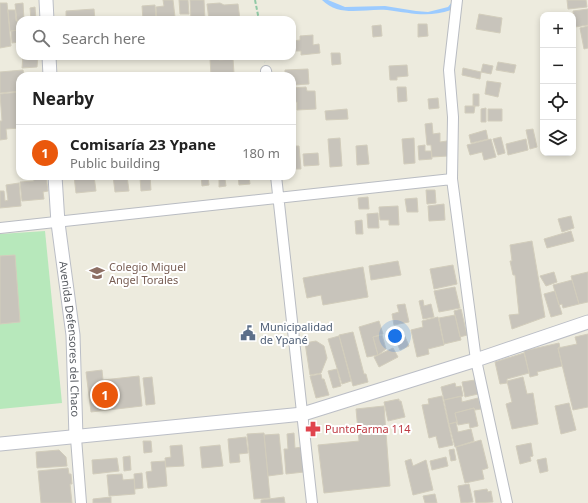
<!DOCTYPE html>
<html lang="en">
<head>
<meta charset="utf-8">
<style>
  body { margin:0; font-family:"Noto Sans",sans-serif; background:#f6f6f6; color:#222 }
  .controls { position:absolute; right:12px; top:12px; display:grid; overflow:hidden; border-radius:8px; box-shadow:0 2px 6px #0003 }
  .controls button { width:36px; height:36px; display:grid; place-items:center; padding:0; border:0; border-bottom:1px solid #e0e0e0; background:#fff; color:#222; font:20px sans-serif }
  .you { position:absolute; left:395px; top:336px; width:14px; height:14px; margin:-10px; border:3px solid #fff; border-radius:50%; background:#1a73e8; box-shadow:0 0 0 6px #1a73e833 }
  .badge { display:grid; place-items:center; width:26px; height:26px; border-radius:50%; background:#ea580c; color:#fff; font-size:13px; font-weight:700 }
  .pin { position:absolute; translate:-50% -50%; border:2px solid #fff; box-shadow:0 1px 4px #0006 }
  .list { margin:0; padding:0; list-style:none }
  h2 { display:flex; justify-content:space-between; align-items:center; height:52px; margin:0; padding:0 16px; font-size:17px }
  h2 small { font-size:13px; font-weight:400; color:#767676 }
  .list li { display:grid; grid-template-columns:26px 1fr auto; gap:12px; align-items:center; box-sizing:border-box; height:56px; padding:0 16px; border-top:1px solid #e0e0e0 }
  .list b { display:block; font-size:15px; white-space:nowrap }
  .list p { margin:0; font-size:13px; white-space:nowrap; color:#767676 }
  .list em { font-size:13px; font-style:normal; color:#767676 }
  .icon { flex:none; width:22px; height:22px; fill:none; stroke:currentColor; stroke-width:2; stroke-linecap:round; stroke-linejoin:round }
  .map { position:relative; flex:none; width:588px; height:503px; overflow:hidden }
  .search { position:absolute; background:#fff; box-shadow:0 2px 6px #0003; left:16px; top:16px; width:280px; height:44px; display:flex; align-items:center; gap:10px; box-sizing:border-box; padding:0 14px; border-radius:12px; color:#767676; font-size:15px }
  .panel { position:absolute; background:#fff; box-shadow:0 2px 6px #0003; left:16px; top:72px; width:280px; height:108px; border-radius:12px }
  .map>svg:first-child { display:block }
  .green { fill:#b7e8bb }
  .water { fill:#9ccbff }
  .building { fill:#c8c4bb; stroke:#d2cdbc }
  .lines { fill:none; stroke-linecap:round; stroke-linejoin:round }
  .street-casing { stroke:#b9bcc2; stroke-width:12 }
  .secondary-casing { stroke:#bbbec6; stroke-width:15 }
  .path { stroke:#90c9a5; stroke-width:2; stroke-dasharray:4 2; stroke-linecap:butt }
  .street { stroke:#fff; stroke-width:10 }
  .secondary { stroke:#fff; stroke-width:13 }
  .labels { text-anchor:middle; stroke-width:4; stroke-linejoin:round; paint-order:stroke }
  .education-label { font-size:11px; fill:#785e54; stroke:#fff; text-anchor:start }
  .service-label { font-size:11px; fill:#4e5e75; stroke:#fff; text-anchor:start }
  .street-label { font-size:11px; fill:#575b61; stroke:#fff }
  .health-label { font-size:11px; fill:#be3a42; stroke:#fff; text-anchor:start }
</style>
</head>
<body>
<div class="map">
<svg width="588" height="503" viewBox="0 0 588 503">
  <rect width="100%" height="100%" fill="#edebde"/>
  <path class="green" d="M45,231L62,403L0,409V234Z"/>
  <path class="water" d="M322,0H328L345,7L385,6L416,11L428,12L448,7L452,2L451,10C428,18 411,13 387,10C365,8 340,18 322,0Z"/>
  <path class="building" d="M163,0H173L175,17L169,18V20H157L156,7L164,6Z
    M179,0H188L189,14H180Z
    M190,0H204L205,20H191Z
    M567,0H586L587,7L568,9Z
    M0,3H7L11,46L0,48Z
    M23,3L24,20L17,21L15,4Z
    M220,3L224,5L238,4L240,20H209L207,4Z
    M155,5L156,20H143L142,6Z
    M35,7L36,20H31L30,8Z
    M94,9L95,20H66V11Z
    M588,9V25L575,27L573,11Z
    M8,10H15L16,21H20V30L10,31Z
    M479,14L502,18L500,33L476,29Z
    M418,24H427L428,36L418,37Z
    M381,25L382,36L373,37L372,26Z
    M588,26V48L584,49L580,28Z
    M20,30L19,42L12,43L11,31Z
    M313,35V45L319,44L320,53L301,55V51H292V41L300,40V36Z
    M331,53H340L341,64L332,65Z
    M23,56H38L37,67L22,68Z
    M219,58V60L233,59L234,73L211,75L210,59Z
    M498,62L516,65L514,73L496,70Z
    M483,64L493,66L491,74L481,72Z
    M407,65L408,76L397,77V80H390L389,66Z
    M463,68L481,72L480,79L462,75Z
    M308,69L309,84L292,85V76H285V70Z
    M23,70L24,76H20V91L0,93V72Z
    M487,81L501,83L498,97L485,94Z
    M306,87L307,91H315L316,109L297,110V102H292V88Z
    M397,87H406L407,101L398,102Z
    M20,92V128L6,129L7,139L0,140V121H2L0,94Z
    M473,94H479V106H473Z
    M438,98L439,108L429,109L428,99Z
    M465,106H475L474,113H465Z
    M486,108V122H481V109Z
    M347,109L348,119L326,120L325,111Z
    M488,109H502V121H488Z
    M432,123L433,134L440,133V142L447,141L448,156L432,157L431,145H427L425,124Z
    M533,129L537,147L530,149L526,130Z
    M486,130L488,139L471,143L469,135Z
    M501,137L505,153L498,155L493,139Z
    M340,138L342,166L330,167L328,139Z
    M414,138L415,163L404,164L402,139Z
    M491,139L496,157L484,160L482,152L470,155L467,145Z
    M526,139L528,150L508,155L506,144Z
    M367,145L369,164L357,165L356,146Z
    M425,145V151H431L432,159L419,160L418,146Z
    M292,146H299L301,169H292Z
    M318,153L319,165L304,166L303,154Z
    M33,176H46L48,191L43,192L44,199L22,201L20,182L34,181Z
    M74,176H94L96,191L76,193Z
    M113,176H127L129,191L115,192Z
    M132,176H150L151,190L141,191L140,178H133Z
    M201,176H208L209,185L202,186Z
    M238,176H249L250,184L239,185Z
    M225,179L226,186L219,187V180Z
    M19,183L21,206L0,208V191H4L5,201L8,200L6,185Z
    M426,190H435L436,203L427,204Z
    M368,197L369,209H359L358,198Z
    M417,198L418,212H407L405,199Z
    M444,204L445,220L429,221L428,206Z
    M398,206L399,225H389V220H380L379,207Z
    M378,213L379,228H368L367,214Z
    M571,216L574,228L562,232L558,219Z
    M362,220L363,234H356L355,221Z
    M571,231L574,241L547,248L544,239Z
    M532,241L545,317L512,329L509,315L519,314L515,275H513L510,261H512L510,245Z
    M15,255L20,322L0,324V256Z
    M398,261L401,275L371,280L369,266Z
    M453,265L457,284L434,289L430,269Z
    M363,267L368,297L323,305L321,295L307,298L303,278Z
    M554,272L557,282L546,286L540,276Z
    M588,272V302L579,304L571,276Z
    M572,280L579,304L563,308L562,304L559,305L553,285Z
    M455,287L460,308L439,312L434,291Z
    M555,291L562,314L551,317L544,294Z
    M423,300L424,306L431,304L434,317L423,319L419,301Z
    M405,304L409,322L394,325L392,314L399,312L397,305Z
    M461,309L467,335L460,337L454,311Z
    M455,315L461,340L444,344L439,318Z
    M438,317L444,345L428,349L429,354L417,357L411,330L423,327L422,321Z
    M379,321L383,334L373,337L378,355L367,357L359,327Z
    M353,332L364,374H366L368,382L353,386L339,335Z
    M403,332L409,346L400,350L394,336Z
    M588,334V407L573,410L558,348L577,344L575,337Z
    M382,335L386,349L378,355L373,337Z
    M339,336L351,381L342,384L328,339Z
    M316,341L324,346L327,358L321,373L310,375L305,343Z
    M559,343L560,348H558L562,366L537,372L538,375L530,377L524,351Z
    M393,348L398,357L379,367L374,357Z
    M524,353L529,373L507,379V383L500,384L495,362Z
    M337,369L341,386L333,388L328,371Z
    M102,370L103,380L139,376L142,406L91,412L86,372Z
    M321,374L322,379H324L329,395L316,398L310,376Z
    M152,377L155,404L146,405L143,378Z
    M523,377L527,394L533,393L538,424L512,429L506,404L512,402L507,381Z
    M475,380L478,394L465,397L462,382Z
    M455,383L456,387L461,386L463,396L444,400L441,387Z
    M442,396L453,445L439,448L436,436L429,438L422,405L429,404L428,399Z
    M461,396L462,402L478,398L481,409L475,410L474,408L455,413L457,422L449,424L444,400Z
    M399,399V401H401L405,417L388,421L384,402Z
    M569,403L576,430L561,434L555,406Z
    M384,406L390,486L324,493L318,445L359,441L356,409Z
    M474,408L478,426L470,428L469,423L458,425L455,413Z
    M456,422L458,432L471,429L474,441L455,447L449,424Z
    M264,433L270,498L254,499L247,434Z
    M294,433L295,448L302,447L304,472L286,474L284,449H288L287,434Z
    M279,434L283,474L268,476L264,435Z
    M246,437L248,453L239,454L240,462L230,463L228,439Z
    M481,440L488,468L482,470L484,479L465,483L456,447Z
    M143,441H151L152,452L144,453Z
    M531,443L533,456L530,457L531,461L520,464L516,446Z
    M182,445L184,466L166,467L165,458L171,457L170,446Z
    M220,445L223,466L202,468L200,447Z
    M454,449L456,460L451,461L449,450Z
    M59,450L66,457L67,466L37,468L36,452Z
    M130,456L131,470L124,471L123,457Z
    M446,457L448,466L432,470L430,461Z
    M117,458L119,471L93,474L92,460Z
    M546,458L548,471L540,473L537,460Z
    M411,459L413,466L426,460L433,490L413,495L405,461Z
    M165,461L167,486L148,488L146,472L152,471L151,462Z
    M68,468L69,474H71L72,484H70L72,503H41L38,471Z
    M142,473L143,488L135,489L134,474Z
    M122,474L123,480L134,479L135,494L109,496L107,475Z
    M469,484L473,502L461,503L458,486Z
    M487,489L488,492L491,491L493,502L476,503L474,491Z
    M435,494L437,503H425L423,496Z
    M111,497V503H93V499Z
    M284,497L285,503H261V500Z"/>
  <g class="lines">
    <g class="street-casing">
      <path id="street" d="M457,0L449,70L453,117L452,179L476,360L507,503
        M266,71L267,76
        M276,176L312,503
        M0,228L452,179
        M76,438L81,503"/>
    </g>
    <g class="secondary-casing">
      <g id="secondary">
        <path d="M46,0L47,20"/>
        <path d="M49,56L50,76"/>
        <path id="s1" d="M55,176L58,223L73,335L76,438"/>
        <path d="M0,444L303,414L476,360L588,322"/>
      </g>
    </g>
    <path class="path" d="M255,0L259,20
      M264,56L265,62"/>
    <use href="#street" class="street"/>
    <use href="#secondary" class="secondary"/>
  </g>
  <defs>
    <g id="university-bare" transform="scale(1.2)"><path d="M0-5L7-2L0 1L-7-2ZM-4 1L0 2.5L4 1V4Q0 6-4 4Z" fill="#8d6e63" stroke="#fff" stroke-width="2.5" paint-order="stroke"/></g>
    <g id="civic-bare" transform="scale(1.2)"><path d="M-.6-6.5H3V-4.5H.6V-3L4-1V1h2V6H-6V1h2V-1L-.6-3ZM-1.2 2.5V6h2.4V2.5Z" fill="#5c6f8a" stroke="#fff" stroke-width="2.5" paint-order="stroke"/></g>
    <g id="pharmacy-bare" transform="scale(1.2)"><path d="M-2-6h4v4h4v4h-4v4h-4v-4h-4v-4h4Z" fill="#e0444e" stroke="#fff" stroke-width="2.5" paint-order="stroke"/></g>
  </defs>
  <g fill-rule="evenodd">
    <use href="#university-bare" x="97" y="273"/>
    <use href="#civic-bare" x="248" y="333"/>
    <use href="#pharmacy-bare" x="313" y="429"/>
  </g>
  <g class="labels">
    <g class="education-label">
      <text x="109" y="271">Colegio Miguel<tspan x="109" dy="13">Angel Torales</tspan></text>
    </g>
    <g class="service-label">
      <text x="260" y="331">Municipalidad<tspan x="260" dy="13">de Ypané</tspan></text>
    </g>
    <g class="street-label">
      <text dy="4" stroke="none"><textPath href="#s1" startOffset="164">Avenida Defensores del Chaco</textPath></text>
    </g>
    <g class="health-label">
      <text x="325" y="433">PuntoFarma 114</text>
    </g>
  </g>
</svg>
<div class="controls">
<button>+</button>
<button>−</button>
<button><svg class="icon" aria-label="locate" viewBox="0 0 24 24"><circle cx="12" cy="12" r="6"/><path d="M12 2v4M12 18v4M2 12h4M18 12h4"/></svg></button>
<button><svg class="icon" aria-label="layers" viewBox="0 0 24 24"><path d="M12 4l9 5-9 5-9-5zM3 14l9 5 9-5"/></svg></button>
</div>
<div class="you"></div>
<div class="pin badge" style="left:105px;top:395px">1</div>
<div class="search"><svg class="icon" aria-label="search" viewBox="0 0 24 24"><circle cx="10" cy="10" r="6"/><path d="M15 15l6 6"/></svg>Search here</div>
<section class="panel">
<h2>Nearby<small></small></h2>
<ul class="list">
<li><span class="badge">1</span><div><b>Comisaría 23 Ypane</b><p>Public building</p></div><em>180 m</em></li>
</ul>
</section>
</div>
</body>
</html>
